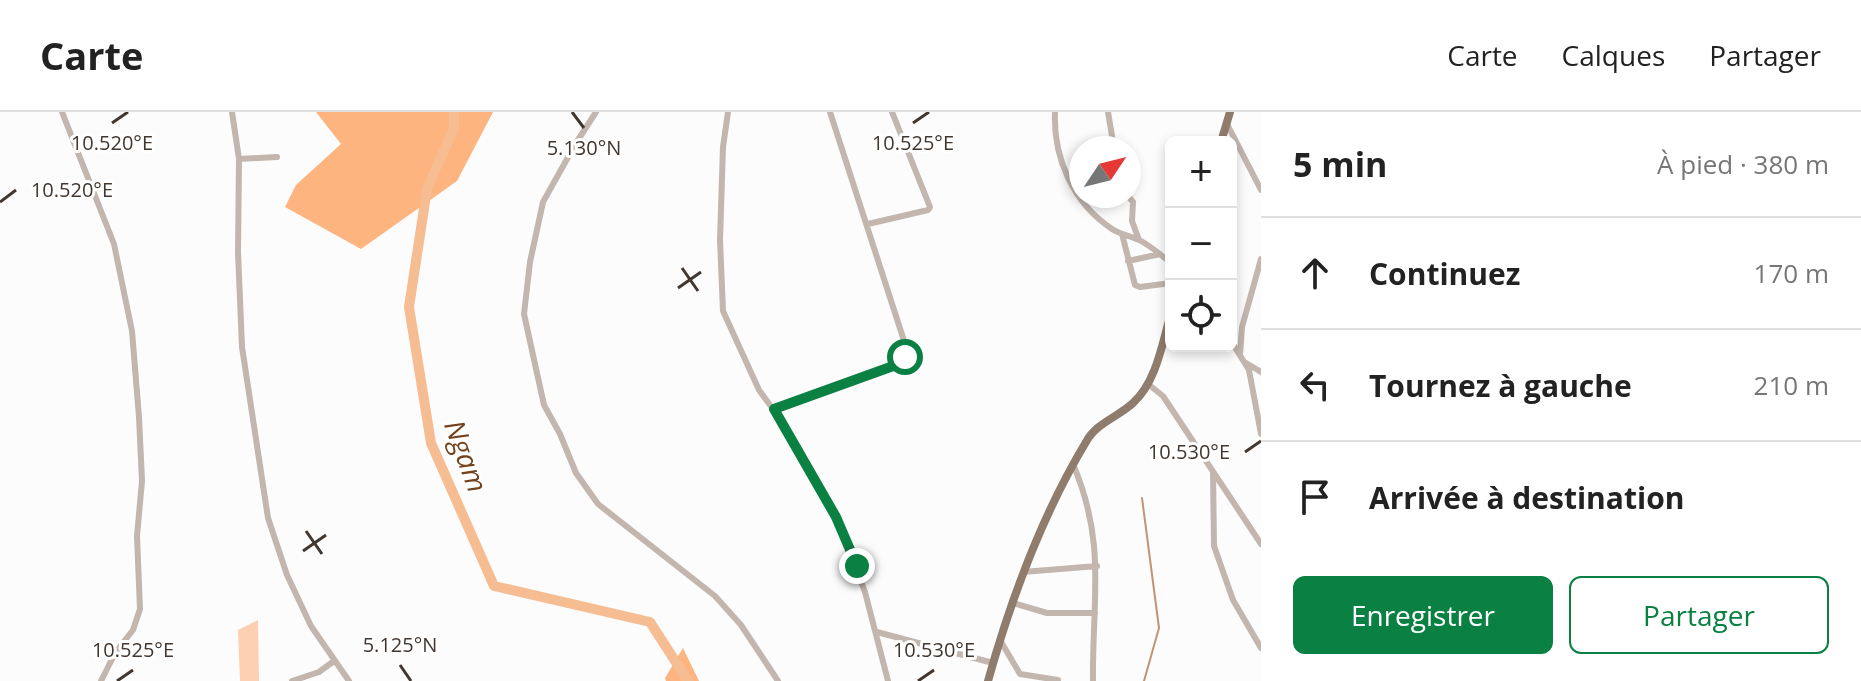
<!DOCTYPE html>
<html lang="fr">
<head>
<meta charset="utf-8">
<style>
  body { margin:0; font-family:"Open Sans",sans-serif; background:#f6f6f6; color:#222 }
  .controls { position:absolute; right:24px; top:24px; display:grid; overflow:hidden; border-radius:12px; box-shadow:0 4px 12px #0003 }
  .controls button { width:72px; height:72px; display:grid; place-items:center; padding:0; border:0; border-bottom:2px solid #e0e0e0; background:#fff; color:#222; font:40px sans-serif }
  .compass { position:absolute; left:1069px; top:24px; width:72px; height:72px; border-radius:50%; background:#fff; box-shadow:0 4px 12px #0003; rotate:55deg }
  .stop { position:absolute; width:24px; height:24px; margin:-18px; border:6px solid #0b8043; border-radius:50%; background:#fff }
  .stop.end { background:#0b8043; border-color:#fff; box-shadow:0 2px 8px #0008 }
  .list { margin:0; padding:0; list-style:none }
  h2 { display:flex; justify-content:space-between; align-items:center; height:104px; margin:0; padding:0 32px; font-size:34px }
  h2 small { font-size:26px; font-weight:400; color:#767676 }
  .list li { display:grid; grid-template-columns:52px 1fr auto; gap:24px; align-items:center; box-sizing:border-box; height:112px; padding:0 32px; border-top:2px solid #e0e0e0 }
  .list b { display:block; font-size:30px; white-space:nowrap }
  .list em { font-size:26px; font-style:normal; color:#767676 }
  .actions { display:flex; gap:16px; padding:24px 32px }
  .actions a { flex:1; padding:18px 0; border:2px solid #0b8043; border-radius:12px; text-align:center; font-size:28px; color:#0b8043 }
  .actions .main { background:#0b8043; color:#fff }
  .icon { flex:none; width:44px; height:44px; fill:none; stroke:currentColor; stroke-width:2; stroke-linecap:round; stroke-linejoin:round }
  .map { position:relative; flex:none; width:1261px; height:569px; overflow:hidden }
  header { display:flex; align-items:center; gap:48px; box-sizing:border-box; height:112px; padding:0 40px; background:#fff; border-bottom:2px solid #e0e0e0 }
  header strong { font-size:38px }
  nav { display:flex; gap:44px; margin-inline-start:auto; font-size:28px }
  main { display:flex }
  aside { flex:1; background:#fff }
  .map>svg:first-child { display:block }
  .green { fill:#fcd0b1 }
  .forest { fill:#fdb47f }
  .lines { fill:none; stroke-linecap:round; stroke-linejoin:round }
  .stream { stroke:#c09475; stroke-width:2 }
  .river { stroke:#f6bc92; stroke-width:10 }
  .minor { stroke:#c2b6ae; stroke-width:6 }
  .major { stroke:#907c6d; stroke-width:8 }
  .route { stroke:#0b8043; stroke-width:10 }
  .ticks { fill:none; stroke:#423730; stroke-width:3 }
  .labels { text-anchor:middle; stroke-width:6; stroke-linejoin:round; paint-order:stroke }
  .water-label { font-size:28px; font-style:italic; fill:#72431d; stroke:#fff }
  .ticks-label { font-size:20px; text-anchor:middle; fill:#423730; stroke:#fff; stroke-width:6; stroke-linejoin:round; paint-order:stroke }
</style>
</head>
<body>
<header>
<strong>Carte</strong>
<nav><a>Carte</a><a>Calques</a><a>Partager</a></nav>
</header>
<main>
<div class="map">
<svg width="1261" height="569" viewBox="0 0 1261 569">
  <rect width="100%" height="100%" fill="#fcfcfc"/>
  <path class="green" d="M258,508L259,569H240L238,518Z"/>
  <path class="forest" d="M316,0H493L457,69L361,137L285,95L296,73L341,32Z
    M683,536L699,569H666L665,566Z"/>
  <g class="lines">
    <path class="stream" d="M1142,386L1159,516L1144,569"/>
    <path class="river" d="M454,0V16L427,77L409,195L431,331L494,474L650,510L688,569"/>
    <path class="minor" d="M62,0L114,132L132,219L139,305L142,369L137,424L140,497L133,518L115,541L101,569
      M232,0L239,47L238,140L242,235L268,406L287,463L311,514L349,569
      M596,0L576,31L543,90L530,150L524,202L544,293L560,322L576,361L598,392L715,484L741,513L778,569
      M728,0L723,35L720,128L723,199L759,278L783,311L836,405L865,480L888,569
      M1055,0C1053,46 1073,91 1112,117C1121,123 1132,124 1141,129C1152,135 1161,143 1171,151
      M1108,0L1114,36
      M1227,12L1261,78
      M239,47L277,45
      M1128,84L1133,90L1132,109L1139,128
      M868,112L928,98L930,95L892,0
      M1122,122L1135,173L1140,175L1171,171
      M1128,149L1160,142
      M1231,229L1249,258L1261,322
      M1240,243L1242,215L1261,147
      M1246,251L1261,260
      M1148,272L1163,284L1261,432
      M774,297L896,253L902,250L907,238L830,0
      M1073,352C1107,432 1092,487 1093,569
      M1213,360L1214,434L1233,488L1261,536
      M1023,460L1097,454
      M1013,491L1047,501H1095
      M877,520L993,551
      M1000,528L1020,562L1058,568
      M292,569L319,560L334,549"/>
    <path class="major" d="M1221,30L1230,0
      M988,569C1011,487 1042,403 1086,330C1096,311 1118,305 1133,291C1157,269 1162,231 1171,202"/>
  </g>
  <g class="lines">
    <path class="route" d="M857,454L836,405L774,297L896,253L905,245"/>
  </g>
  <path class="ticks" d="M572,0L584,16M112,11L128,0M913,11L929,0M0,90L16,78M682,156L698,179M678,176L701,160M1245,340L1261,329M306,419L322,442M303,439L326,423M400,553L411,569M117,569L133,558M918,569L934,558"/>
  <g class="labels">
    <g class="water-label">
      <text transform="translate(466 344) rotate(70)" y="10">Ngam</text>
    </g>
  </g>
  <g class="ticks-label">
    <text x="112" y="38">10.520°E</text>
    <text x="913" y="38">10.525°E</text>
    <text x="584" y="43">5.130°N</text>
    <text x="72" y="85">10.520°E</text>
    <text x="1189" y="347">10.530°E</text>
    <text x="400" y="540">5.125°N</text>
    <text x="133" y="545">10.525°E</text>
    <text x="934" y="545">10.530°E</text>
  </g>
</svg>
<div class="controls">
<button>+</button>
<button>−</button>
<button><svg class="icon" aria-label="locate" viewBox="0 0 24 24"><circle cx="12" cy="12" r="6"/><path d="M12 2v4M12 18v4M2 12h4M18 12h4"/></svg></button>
</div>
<svg class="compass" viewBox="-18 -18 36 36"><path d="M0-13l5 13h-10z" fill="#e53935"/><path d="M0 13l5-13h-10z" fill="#767676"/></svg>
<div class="stop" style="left:905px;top:245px"></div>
<div class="stop end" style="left:857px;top:454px"></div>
</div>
<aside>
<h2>5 min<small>À pied · 380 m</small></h2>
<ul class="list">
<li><svg class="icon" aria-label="ahead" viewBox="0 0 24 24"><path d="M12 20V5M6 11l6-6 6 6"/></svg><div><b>Continuez</b></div><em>170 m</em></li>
<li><svg class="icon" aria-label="left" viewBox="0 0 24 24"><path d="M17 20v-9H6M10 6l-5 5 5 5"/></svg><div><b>Tournez à gauche</b></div><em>210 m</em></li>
<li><svg class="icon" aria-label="arrive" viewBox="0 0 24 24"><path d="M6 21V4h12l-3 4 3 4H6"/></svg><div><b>Arrivée à destination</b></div></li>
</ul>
<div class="actions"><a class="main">Enregistrer</a><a>Partager</a></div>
</aside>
</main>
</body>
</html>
